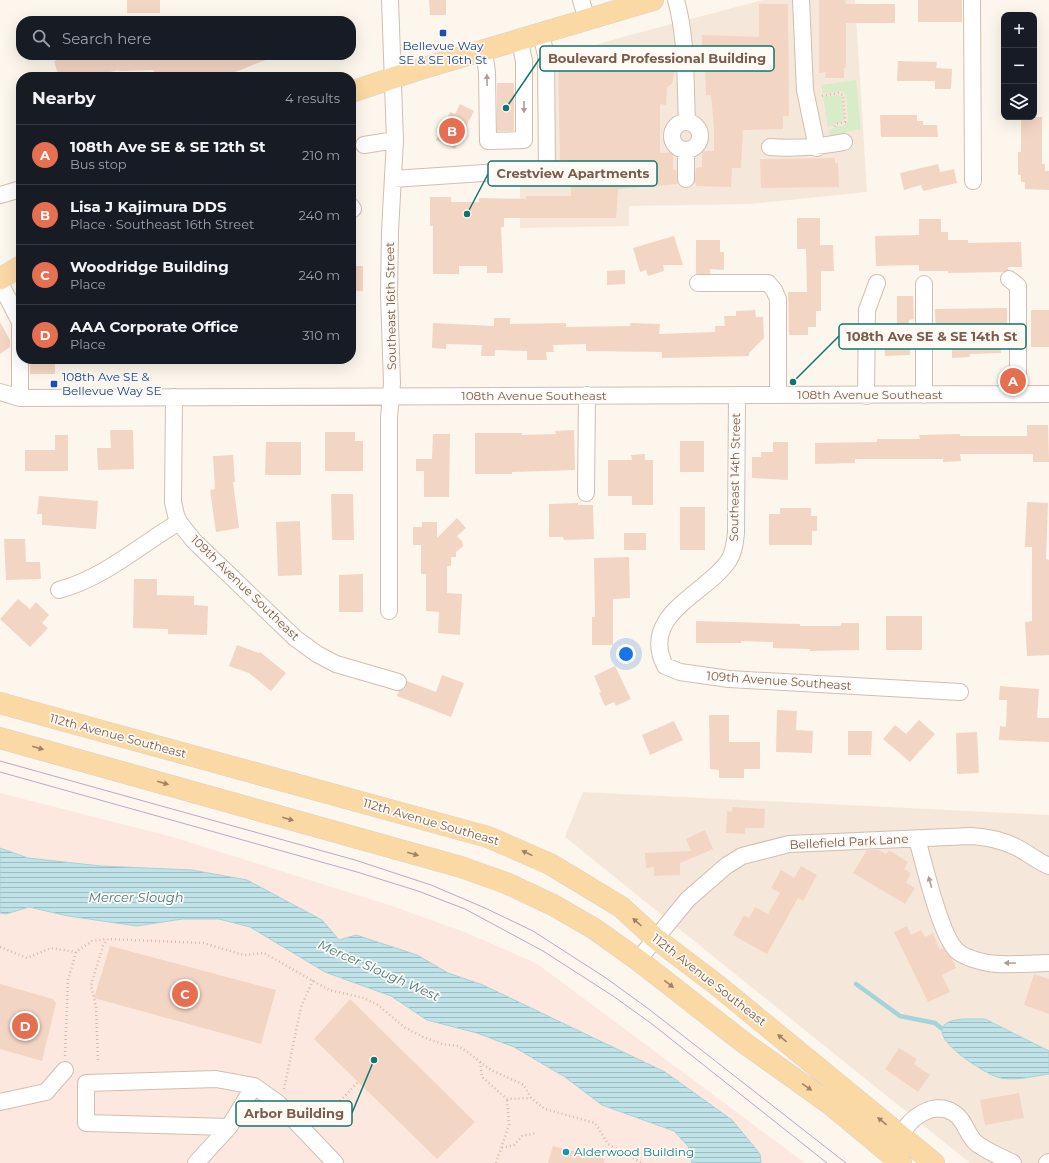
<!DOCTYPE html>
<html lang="en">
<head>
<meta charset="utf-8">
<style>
  body { margin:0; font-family:Montserrat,sans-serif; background:#242831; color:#f1f3f6 }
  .controls { position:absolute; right:12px; top:12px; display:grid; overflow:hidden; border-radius:8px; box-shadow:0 4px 16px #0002 }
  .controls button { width:36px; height:36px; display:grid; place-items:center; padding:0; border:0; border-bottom:1px solid #363941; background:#171b24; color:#f1f3f6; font:20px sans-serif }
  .you { position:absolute; left:626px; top:654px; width:14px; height:14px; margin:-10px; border:3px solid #fff; border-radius:50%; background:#1a73e8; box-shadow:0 0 0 6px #1a73e833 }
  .badge { display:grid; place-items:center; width:26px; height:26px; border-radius:50%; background:#e76f51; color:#fff; font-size:13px; font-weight:700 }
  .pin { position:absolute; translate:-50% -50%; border:2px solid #fff; box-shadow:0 1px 4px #0006 }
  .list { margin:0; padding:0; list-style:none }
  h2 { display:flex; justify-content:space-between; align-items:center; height:52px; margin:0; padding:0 16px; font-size:17px }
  h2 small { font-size:13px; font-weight:400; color:#9ea1a6 }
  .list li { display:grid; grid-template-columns:26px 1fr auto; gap:12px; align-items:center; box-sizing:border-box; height:60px; padding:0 16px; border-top:1px solid #363941 }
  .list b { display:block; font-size:15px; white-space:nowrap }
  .list p { margin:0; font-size:13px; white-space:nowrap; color:#9ea1a6 }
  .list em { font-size:13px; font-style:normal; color:#9ea1a6 }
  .icon { flex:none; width:22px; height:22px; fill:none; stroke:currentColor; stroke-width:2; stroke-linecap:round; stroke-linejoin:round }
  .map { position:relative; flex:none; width:1049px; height:1163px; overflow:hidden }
  .search { position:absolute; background:#171b24; box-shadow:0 4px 16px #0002; left:16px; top:16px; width:340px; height:44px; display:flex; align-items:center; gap:10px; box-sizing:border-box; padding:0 14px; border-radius:16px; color:#9ea1a6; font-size:15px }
  .panel { position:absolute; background:#171b24; box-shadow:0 4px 16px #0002; left:16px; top:72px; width:340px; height:292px; border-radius:16px }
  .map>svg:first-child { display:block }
  .residential { fill:#f5e8da }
  .commercial { fill:#fde8e0 }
  .green { fill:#d8ecc9 }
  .water { fill:url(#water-rules); stroke:#a5d3da }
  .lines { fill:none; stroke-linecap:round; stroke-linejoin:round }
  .stream { stroke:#a5d3da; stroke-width:4.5 }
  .building { fill:#f3d5c3 }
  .minor-casing { stroke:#d1beb0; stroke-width:18 }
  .major-casing { stroke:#dad1cd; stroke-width:22 }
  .path { stroke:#d9b8a5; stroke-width:2.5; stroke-dasharray:1 3; stroke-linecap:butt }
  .minor { stroke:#fff; stroke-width:16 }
  .major { stroke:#fbd9a5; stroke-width:21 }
  .tram { stroke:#b9a8c9; stroke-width:1 }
  .oneway { fill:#af9d94 }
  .oneway2 { fill:#a18267 }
  .transit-dot { fill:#1a4fb4; stroke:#fffaf3; stroke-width:1.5 }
  .culture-dot { fill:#0f9aa8; stroke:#fffaf3; stroke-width:1.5 }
  .labels { text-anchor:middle; stroke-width:3.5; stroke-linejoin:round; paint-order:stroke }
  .transit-label { font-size:12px; fill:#164399; stroke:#fffaf3 }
  .street-label { font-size:12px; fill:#7a5c4d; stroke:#fffaf3 }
  .culture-label { font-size:12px; fill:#0d838f; stroke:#fffaf3; text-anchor:start }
  .water-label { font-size:13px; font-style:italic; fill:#437c86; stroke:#fffaf3 }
  .leader { fill:none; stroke:#0f766e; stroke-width:1.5 }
  .callout-dot { fill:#0f766e; stroke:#fffaf3; stroke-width:1.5 }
  .callout { fill:#fffaf3; stroke:#0f766e; stroke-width:1.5 }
  .callout-label { font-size:13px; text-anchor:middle; font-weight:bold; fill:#7a5c4d }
</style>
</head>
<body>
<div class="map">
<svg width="1049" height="1163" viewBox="0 0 1049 1163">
  <defs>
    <pattern id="water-rules" width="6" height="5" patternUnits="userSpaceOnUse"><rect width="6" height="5" fill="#bfe3e8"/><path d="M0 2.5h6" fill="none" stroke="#a0bbbe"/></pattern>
  </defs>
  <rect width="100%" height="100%" fill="#fdf6ec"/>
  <path class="residential" d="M763,0H855L867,192L749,204L629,206V226L520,228V166L542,165V61L626,36Z
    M583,792L1049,815V1163H970L565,837Z"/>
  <path class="commercial" d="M0,793L173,837L389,905L462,931L536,963L805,1163H0Z"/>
  <path class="green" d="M856,80L861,129L830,136L829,131L837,126H843L848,121L846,94L840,91L823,94L821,85Z
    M838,95L842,97L844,120L828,127L823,97Z"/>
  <path class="water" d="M0,848L28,858L101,866L192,870L247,880L322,920L339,940L356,935L417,955L448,973L483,985L665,1072L732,1120L760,1154L761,1163H692L688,1146L674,1131L602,1105L565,1077L514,1047L477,1033L427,1020L391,996L325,972L250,927L219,919H182L137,926L68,916L29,907L6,914L0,913Z
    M963,1019H985L1049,1051V1074C1034,1076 1012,1082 997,1077C978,1070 907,1024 963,1019Z"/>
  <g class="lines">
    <path class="stream" d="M856,984L900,1016L935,1023L941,1028"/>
  </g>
  <path class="building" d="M127,0H160V13H127Z
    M429,0H446V15H430Z
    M819,0H845L846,4H895V23H846V68H844V78H825L826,72L819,73Z
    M918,0H962V22H918Z
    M759,4H788L789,116H783V129L743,130L741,168H732L731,187L696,186V183H694L696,168L702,167V151H714V129L711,95H706L705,62H694V49H702V35L759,37Z
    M674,47L676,66L672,84L667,87L666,105L660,104V153L673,152V170H676L678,184L618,189L616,218H504V227H501L503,273H487V266H459V274H433V226H430V197H451V202H479V198L526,199V196H571L570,160H560L558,64H596V53H618V55Z
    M74,55H276V56L232,73L214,77L182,76V74H161V72L154,73V70L119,71V70L87,77H59L54,61Z
    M898,61L937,62L936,68L952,69L951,89H935V81H897Z
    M497,83H514V131H497Z
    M460,104L474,111L455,149L436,140L450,112L455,114Z
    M880,115H917V121H923V125H937L938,137H881Z
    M1021,117H1042V164H1045V171H1049V190L1025,189V182H1021V175H1018V152H1021Z
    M835,158V163H838L839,187L761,188L760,159Z
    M938,164L940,172L954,169L957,183L923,191L921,185L904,190L900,173Z
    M797,218H820V245H833L834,271H821V311H816V327H808V335H789L788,292H807L806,249H797Z
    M919,219H941V232H948V240H968V243L1021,242L1022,267H1008V270L1004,272L948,273V271H919V265L876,266L875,236L919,235Z
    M674,236L683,265H663L664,271L648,276L646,270L640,272L633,248Z
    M696,240H720V252H724V270L710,269V274H696Z
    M351,266H363V291H351Z
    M625,270V284L607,285V271Z
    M897,296H913L914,319L909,320L910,355L885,356L884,326H897Z
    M1007,308V341L1000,342L1001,353L970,354V357L952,358V341H936L935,309Z
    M755,310L756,317H763L764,338L749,353V356L662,358V352L586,351V344L553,345L554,352H546L547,360H527V351L495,350V356H481L482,345L446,344V349L432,348L433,323L494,326V318H510V324L566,323V327L630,326V323L660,324L659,334L715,332V326H725L724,316H736V311Z
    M1031,310H1049V347H1031Z
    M0,322L10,340V347L0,354Z
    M30,359H55V374H30Z
    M1027,425H1048L1049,462H1033V454H960L961,461L943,462V459H855V463L815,464V443L877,442V439H920L919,435L960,434V436H1027Z
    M110,430H133L134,469L98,470L97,448H111Z
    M574,430L575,470L512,472V474H475V433H522V435L556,434L555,431Z
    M325,432H355V441H363V471H325Z
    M433,434H450L449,497H424V471H416V459H432Z
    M55,435H68V471H25V450H55Z
    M680,441H704V472H680Z
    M266,442H301V475H265Z
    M773,442H788V480L752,478V457H761V452H773Z
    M645,454V460H653V505H632V496H608V460H632L631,455Z
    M233,455L235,482H233L239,528L216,532L210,490L215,489L213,456Z
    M331,494H353L354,540H332Z
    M39,496L98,501L96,529L42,525V514H37Z
    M1027,502L1048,503L1046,559L1049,560V655L1027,656L1025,622L1032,621V547H1025Z
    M578,503V505H593L594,539L564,540L563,537H549V504Z
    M680,507H705V550H680Z
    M780,508H811V516H817V531H812V545H769V514H780Z
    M457,518L466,528L457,536L462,541L463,546L456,552V557H451V566H447V593L462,594L460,635L438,633L439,612L426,611V574H421V545H413V527H422V522H437V538Z
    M300,521L302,575L278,576L276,522Z
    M624,533H646V550H624Z
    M4,539H25L26,562H40L41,579L6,580Z
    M629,557L630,598L613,599V645H592V617H595L594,558Z
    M363,574V612H339V575Z
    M134,579H157V595L194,596V605L208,606L207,635L168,634V629L133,628Z
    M18,599L30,609L36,602L49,615L42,623L48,628L30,647L0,619Z
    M886,616H922V650H886Z
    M696,621L800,624V626H841V623H859V650L810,651V649L773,648V642L741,641V643H696Z
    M237,645L259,653L260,652L286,673L271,691L249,673L229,666Z
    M615,666L631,699L616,706L614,702L605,706L599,693L601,692L594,676Z
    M442,675L464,683L451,717L397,696L399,691L405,689L407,681L436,692Z
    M1000,686L1039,689L1037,718H1049V742L999,740L1000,726L1006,727L1007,700H999Z
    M777,710L797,711L796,730L813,731L812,753L776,752Z
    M709,715H729V742H760V769H744V778H719V770L710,769Z
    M919,720L935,734L910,762L883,739L895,725L906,734Z
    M674,721L683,740L650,755L642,735Z
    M848,731H872L871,755H848Z
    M977,732L979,773L957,774L956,733Z
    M732,807L765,809L764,828H745V834L726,833L727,811L732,812Z
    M705,830L713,849L680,863V875L654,876V867L646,868L645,853L691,851L686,839Z
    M867,850H878L886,854L889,850L908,862L904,869L911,873L906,883L915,888L905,904L853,873Z
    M801,866L817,875L803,901L798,898L767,954L733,935L744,915L749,918L755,907L768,914L780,893L771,888L781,870L794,878Z
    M907,926L911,935L921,930L925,937L933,933L940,950L943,948L952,959L956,968L942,975L950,992L928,1002L894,932Z
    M110,946L276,990L261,1044L94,998Z
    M1034,974L1049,979V1014L1024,1005Z
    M0,984L53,999L56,1003L42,1061L0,1049Z
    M350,999L475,1122L437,1159L314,1039Z
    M899,1048L917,1059L914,1064L930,1075L918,1092L885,1069Z
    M1019,1093L1024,1118L985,1125L980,1100Z
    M553,1146L605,1159L604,1163H548Z"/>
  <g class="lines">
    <g class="minor-casing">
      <path id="minor" d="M581,0L587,20
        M676,0C687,39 685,81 687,121
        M801,0L805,90L817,148
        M972,0L973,181
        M484,51L487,72L488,141L524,140V61L520,41
        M672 136a14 14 0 1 1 28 0a14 14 0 1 1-28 0Z
        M364,145L395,140
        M770,147C796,149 818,147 844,142
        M686,152V179
        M393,179L515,171L547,175L546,55L541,34
        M0,195L21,189
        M351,206L353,209
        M1009,279L1018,286V394
        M0,283L20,322V398
        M698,283H768L774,290L778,299V395
        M0,392L20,398L1049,394
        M737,395L736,533C735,542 734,552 729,560C707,594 639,614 665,666L680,672L729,679L960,692
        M924,395V284
        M866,396L867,310L877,283
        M174,397L173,502L176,515L179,522L194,541L295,638L317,654L336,664L398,682
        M586,493L587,395
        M59,590C104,578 140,545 179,522
        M389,611V418L392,383L389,295L390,231L395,140L390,0
        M917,839C924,863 940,935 957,951C964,957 978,961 988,963C1006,966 1030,963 1049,963
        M638,960L688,899L726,866L742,856L789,844L971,836C987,837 1002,840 1016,847C1028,853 1037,861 1049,866
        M254,1086L229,1127L86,1123V1083L216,1079L254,1086L278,1103L335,1163
        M0,1102L46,1092L65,1070
        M901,1136C909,1118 933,1100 954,1113C964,1119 967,1134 975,1142C985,1151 1002,1157 1013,1163
        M196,1163L229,1127
        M1047,1163L1049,1162"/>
    </g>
    <g class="major-casing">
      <path id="major" d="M351,92L417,70L653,0
        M0,279L21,266
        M0,703L488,837L550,864L621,907L655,938L717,985L934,1163
        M0,738L461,867L506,883L553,905L593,928L638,960L743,1042L830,1104L901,1163"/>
    </g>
    <path class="path" d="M822,96L838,93L843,95L845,122L836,124L833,128
      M0,947L27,958L51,948L76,952
      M65,1056L68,980L76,952L92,941L107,939
      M98,1060L96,1007L91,985L103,946L108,939L203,943L244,955L264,953L329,990L364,998L378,1005L404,1027L423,1037L442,1044L458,1046L466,1051L491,1070L524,1085L531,1098L545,1109L595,1123L608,1144L642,1163
      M480,1062L482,1077L507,1099L531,1098
      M284,1089L301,1007L313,980
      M318,1124L358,1082
      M502,1148L514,1145L522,1136L536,1133
      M496,1163L509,1125L507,1099"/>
    <use href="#minor" class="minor"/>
    <use href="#major" class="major"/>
    <path class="tram" d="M0,761L355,860L431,885L485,908L533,931L606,978L650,1010L846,1163
      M0,772L357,872L418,891L465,909L543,951L613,996L652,1024L827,1163"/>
  </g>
  <defs><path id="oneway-solid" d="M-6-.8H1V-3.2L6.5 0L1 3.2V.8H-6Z"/></defs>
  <g class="oneway">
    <use href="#oneway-solid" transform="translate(487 80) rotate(-91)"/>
    <use href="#oneway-solid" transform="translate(524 107) rotate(90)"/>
    <use href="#oneway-solid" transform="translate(930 882) rotate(-106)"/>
    <use href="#oneway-solid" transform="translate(1010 963) rotate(180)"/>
  </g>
  <g class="oneway2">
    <use href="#oneway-solid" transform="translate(38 748) rotate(16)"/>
    <use href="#oneway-solid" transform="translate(163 783) rotate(16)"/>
    <use href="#oneway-solid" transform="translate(288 819) rotate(16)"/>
    <use href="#oneway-solid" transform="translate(527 853) rotate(-154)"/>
    <use href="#oneway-solid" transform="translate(413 854) rotate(16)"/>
    <use href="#oneway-solid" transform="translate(637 922) rotate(-138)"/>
    <use href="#oneway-solid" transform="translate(669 984) rotate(38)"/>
    <use href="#oneway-solid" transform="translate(782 1038) rotate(-141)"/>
    <use href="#oneway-solid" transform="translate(807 1087) rotate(35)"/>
    <use href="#oneway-solid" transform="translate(882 1121) rotate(-141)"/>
  </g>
  <g class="transit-dot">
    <rect x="439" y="29" width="8" height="8" rx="2"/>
    <rect x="50" y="380" width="8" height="8" rx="2"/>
  </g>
  <circle class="culture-dot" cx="566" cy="1152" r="4"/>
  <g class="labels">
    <g class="transit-label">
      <text x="443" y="50">Bellevue Way<tspan x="443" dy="14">SE &amp; SE 16th St</tspan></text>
      <text x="62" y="381" text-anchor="start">108th Ave SE &amp;<tspan x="62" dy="14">Bellevue Way SE</tspan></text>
    </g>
    <g class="street-label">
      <text transform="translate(391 306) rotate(-91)" y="4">Southeast 16th Street</text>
      <text x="870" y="399">108th Avenue Southeast</text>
      <text x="534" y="400">108th Avenue Southeast</text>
      <text transform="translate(735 477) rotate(-89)" y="4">Southeast 14th Street</text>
      <text transform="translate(245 588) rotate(44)" y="4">109th Avenue Southeast</text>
      <text transform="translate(779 681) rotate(4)" y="4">109th Avenue Southeast</text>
      <text transform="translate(118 736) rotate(15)" y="4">112th Avenue Southeast</text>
      <text transform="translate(431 822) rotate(16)" y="4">112th Avenue Southeast</text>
      <text transform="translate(849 842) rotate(-3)" y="4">Bellefield Park Lane</text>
      <text transform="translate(709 980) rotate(38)" y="4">112th Avenue Southeast</text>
    </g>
    <g class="culture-label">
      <text x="574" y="1156">Alderwood Building</text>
    </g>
    <g class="water-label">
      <text x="136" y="902">Mercer Slough</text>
      <text transform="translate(379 970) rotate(24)" y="5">Mercer Slough West</text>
    </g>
  </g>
  <path class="leader" d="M506 108L540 58M467 214L488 174M793 382L839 336M374 1060L352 1113"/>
  <g class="callout-dot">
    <circle cx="506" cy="108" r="4"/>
    <circle cx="467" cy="214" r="4"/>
    <circle cx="793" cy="382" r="4"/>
    <circle cx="374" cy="1060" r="4"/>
  </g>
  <g class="callout">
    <rect x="540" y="46" width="234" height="25" rx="4"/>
    <rect x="488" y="161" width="169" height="25" rx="4"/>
    <rect x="839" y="324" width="187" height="25" rx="4"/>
    <rect x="236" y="1101" width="116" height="25" rx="4"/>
  </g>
  <g class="callout-label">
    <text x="657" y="63">Boulevard Professional Building</text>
    <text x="573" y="178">Crestview Apartments</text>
    <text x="932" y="341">108th Ave SE &amp; SE 14th St</text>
    <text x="294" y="1118">Arbor Building</text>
  </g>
</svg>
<div class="controls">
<button>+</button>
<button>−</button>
<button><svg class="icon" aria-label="layers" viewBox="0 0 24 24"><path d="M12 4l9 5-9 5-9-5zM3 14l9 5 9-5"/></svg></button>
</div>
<div class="you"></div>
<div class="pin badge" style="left:1013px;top:381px">A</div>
<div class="pin badge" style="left:452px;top:131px">B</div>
<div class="pin badge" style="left:185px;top:994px">C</div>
<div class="pin badge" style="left:25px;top:1026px">D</div>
<div class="search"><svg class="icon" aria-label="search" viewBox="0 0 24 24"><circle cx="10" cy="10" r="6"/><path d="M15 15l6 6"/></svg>Search here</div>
<section class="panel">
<h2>Nearby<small>4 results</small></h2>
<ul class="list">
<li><span class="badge">A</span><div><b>108th Ave SE &amp; SE 12th St</b><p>Bus stop</p></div><em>210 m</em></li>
<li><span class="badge">B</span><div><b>Lisa J Kajimura DDS</b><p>Place · Southeast 16th Street</p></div><em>240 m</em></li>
<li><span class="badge">C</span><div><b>Woodridge Building</b><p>Place</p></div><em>240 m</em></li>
<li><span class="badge">D</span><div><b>AAA Corporate Office</b><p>Place</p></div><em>310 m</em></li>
</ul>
</section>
</div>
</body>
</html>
